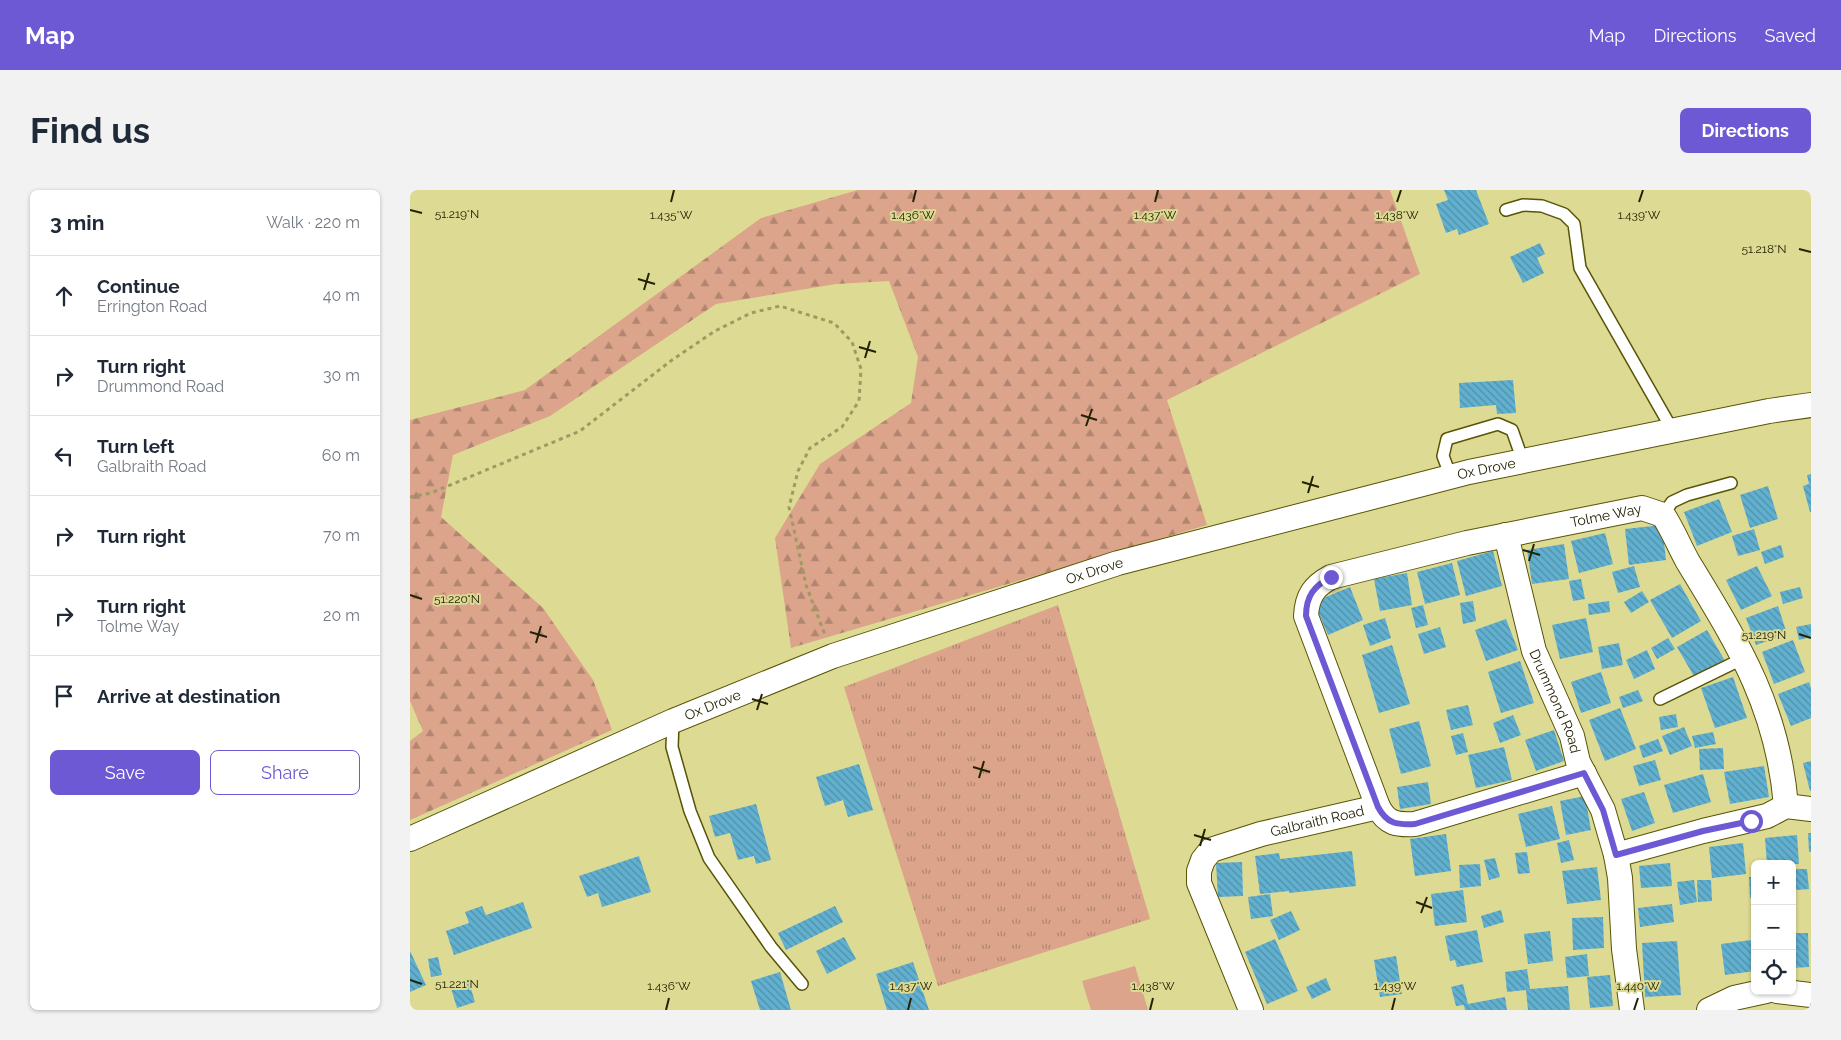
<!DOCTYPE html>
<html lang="en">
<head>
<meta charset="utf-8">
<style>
  body { margin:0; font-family:Raleway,sans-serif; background:#f2f2f3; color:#1f2937 }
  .controls { position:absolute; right:15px; bottom:15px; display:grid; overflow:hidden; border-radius:8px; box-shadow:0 1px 4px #0004 }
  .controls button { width:45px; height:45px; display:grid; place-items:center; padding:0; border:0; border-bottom:1px solid #e0e1e3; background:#fff; color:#1f2937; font:25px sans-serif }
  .stop { position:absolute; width:15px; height:15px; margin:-11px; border:4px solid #6c59d3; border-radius:50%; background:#fff }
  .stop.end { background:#6c59d3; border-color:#fff; box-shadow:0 1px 5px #0008 }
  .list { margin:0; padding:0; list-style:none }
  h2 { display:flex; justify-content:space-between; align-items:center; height:65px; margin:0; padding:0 20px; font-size:21px }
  h2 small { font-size:16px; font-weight:400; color:#747a83 }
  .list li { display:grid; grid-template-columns:32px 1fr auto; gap:15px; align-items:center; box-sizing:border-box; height:80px; padding:0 20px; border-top:1px solid #e0e1e3 }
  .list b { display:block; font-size:19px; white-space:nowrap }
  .list p { margin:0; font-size:16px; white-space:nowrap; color:#747a83 }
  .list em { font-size:16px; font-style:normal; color:#747a83 }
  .actions { display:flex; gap:10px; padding:15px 20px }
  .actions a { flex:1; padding:11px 0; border:1px solid #6c59d3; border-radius:8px; text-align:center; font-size:18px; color:#6c59d3 }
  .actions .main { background:#6c59d3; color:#fff }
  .icon { flex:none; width:28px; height:28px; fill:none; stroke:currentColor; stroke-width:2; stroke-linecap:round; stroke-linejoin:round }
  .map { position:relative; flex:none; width:1401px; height:820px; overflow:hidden; border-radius:8px }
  header { display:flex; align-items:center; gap:30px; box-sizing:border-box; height:70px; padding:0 25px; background:#6c59d3; color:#fff }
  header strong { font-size:24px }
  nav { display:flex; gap:28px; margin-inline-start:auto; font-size:18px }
  .intro { display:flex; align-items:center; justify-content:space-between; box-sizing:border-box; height:120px; padding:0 30px }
  h1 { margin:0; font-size:35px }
  .button { padding:12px 22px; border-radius:8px; background:#6c59d3; color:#fff; font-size:18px; font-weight:700 }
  main { display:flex; gap:30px; padding:0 30px }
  aside { flex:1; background:#fff; border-radius:8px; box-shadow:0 1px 4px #0004 }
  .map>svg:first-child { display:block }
  .grass { fill:url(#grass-tufts) }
  .forest { fill:url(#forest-firs) }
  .pitch { fill:#dba48b }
  .building { fill:url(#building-back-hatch) }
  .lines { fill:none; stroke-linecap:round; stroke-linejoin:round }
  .lane-casing { stroke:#585405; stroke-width:14 }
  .street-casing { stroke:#585405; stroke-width:26 }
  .path { stroke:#9e9b62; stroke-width:3; stroke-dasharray:4 4; stroke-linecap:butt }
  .lane { stroke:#fff; stroke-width:11 }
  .street { stroke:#fff; stroke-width:24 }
  .route { stroke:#6c59d3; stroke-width:6 }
  .ticks { fill:none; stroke:#242205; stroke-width:2 }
  .labels { text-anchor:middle; stroke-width:4; stroke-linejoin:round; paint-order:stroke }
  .street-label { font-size:14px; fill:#242205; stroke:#ddda93 }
  .ticks-label { font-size:12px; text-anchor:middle; fill:#242205; stroke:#ddda93; stroke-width:4; stroke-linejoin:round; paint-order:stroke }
</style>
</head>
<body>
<header>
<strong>Map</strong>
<nav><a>Map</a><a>Directions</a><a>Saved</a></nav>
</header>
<div class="intro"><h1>Find us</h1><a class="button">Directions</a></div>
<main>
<aside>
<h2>3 min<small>Walk · 220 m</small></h2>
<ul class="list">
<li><svg class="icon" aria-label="ahead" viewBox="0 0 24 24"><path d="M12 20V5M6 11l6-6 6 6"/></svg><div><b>Continue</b><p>Errington Road</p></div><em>40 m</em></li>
<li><svg class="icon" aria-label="right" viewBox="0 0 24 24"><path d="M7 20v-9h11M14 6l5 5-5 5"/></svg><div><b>Turn right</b><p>Drummond Road</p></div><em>30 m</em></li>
<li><svg class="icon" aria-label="left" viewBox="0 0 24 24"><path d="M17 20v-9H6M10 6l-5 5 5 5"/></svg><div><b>Turn left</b><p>Galbraith Road</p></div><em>60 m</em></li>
<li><svg class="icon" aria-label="right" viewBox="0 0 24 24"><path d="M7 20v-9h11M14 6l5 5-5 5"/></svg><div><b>Turn right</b></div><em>70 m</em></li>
<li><svg class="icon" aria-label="right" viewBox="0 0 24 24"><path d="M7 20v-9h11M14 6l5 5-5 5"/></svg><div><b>Turn right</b><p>Tolme Way</p></div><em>20 m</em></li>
<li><svg class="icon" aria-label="arrive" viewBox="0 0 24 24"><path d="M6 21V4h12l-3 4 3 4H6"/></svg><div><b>Arrive at destination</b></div></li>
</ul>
<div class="actions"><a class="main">Save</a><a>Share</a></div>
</aside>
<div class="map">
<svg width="1401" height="820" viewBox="0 0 1401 820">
  <defs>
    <pattern id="grass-tufts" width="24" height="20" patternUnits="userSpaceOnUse" patternTransform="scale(1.25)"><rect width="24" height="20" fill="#dba48b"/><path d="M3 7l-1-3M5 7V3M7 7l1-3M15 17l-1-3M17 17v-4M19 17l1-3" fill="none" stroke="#b18570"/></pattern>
    <pattern id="forest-firs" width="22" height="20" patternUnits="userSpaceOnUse" patternTransform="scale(1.25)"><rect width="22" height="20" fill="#dba48b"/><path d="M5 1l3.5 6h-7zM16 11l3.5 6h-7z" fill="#b18570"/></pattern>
    <pattern id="building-back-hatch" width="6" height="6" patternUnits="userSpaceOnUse" patternTransform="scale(1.25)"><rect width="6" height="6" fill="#61b0d0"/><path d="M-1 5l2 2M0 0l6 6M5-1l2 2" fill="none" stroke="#508fa7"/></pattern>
  </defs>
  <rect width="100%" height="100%" fill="#ddda93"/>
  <path class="grass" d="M648,415L740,729L528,796L434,497Z"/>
  <path class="forest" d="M448,0H980L1010,84L757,210L797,335L381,458L365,348L410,274L501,213L508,167L479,91L426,94L306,114L140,226L43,265L31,327L133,418L183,490L202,540L0,630V551L13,541L0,511V230L115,200L351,28Z"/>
  <path class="pitch" d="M725,776L738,820H681L672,791Z"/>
  <path class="building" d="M1034,0H1066L1079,34L1049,45L1047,39L1036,43L1026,14L1038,10Z
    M1130,53L1135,64L1127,68L1134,83L1113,93L1100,67Z
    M1103,190L1106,223L1087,224L1086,215L1050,218L1049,193Z
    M1401,284V322H1400L1393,296L1399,294L1397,285Z
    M1358,296L1368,329L1340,338L1330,305Z
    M1309,309L1322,342L1287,356L1274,322Z
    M1252,335L1256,370L1219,375L1215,339Z
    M1344,339L1350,360L1328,366L1322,346Z
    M1195,343L1203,374L1169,383L1161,351Z
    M1154,354L1159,389L1122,394L1117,360Z
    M1371,355L1374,367L1355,374L1351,362Z
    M1083,361L1092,396L1056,406L1047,371Z
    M1042,373L1050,405L1015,414L1007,382Z
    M1224,376L1230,397L1208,403L1202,382Z
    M1347,376L1362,406L1331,420L1316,390Z
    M997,383L1002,415L970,421L964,389Z
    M1171,389L1175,409L1163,411L1159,391Z
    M1270,394L1291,431L1262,448L1240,410Z
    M940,397L953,430L918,445L904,412Z
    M1390,397L1393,408L1373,414L1370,402Z
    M1232,401L1239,412L1221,423L1214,412Z
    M1063,411L1066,431L1053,434L1050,413Z
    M1199,411L1200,422L1179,425L1178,414Z
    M1013,415L1018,435L1006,438L1001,418Z
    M1368,416L1377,444L1346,455L1336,428Z
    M975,428L981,448L960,456L953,435Z
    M1176,428L1183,462L1150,469L1142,435Z
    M1096,429L1108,460L1076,471L1065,440Z
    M1401,434V447L1389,450L1386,437Z
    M1030,437L1036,457L1014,464L1008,444Z
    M1297,440L1315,471L1285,488L1267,457Z
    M1258,448L1265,459L1247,469L1241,458Z
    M1383,450L1395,482L1364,494L1352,462Z
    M1209,453L1213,475L1192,479L1188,457Z
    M982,455L1000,514L969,523L952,465Z
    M1237,460L1245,479L1224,489L1216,470Z
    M1110,471L1124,513L1091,523L1078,482Z
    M1191,482L1201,513L1171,523L1161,492Z
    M1323,487L1337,528L1305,538L1291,498Z
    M1399,492L1401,498V528L1381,536L1368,504Z
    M1228,500L1233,511L1213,518L1209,507Z
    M1058,515L1063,535L1041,540L1036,520Z
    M1210,518L1226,559L1195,571L1179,530Z
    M1266,524L1268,537L1251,540L1249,527Z
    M1103,525L1111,545L1090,553L1083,533Z
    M1009,531L1021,576L991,584L979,539Z
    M1274,537L1282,556L1260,565L1252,546Z
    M1144,540L1154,571L1126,581L1115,550Z
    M1303,542L1306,554L1285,558L1282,546Z
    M1053,543L1058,562L1046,565L1041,546Z
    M1248,549L1253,561L1233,568L1229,556Z
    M1094,557L1102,590L1066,598L1058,565Z
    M1313,558L1314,579L1290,580L1289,559Z
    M1245,570L1251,590L1229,596L1223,576Z
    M1401,571V601H1400L1393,573Z
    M449,574L463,620L438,627L433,610L415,616L406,587Z
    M1354,576L1359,607L1320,614L1314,582Z
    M1293,584L1301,612L1263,623L1254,595Z
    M1018,592L1021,614L990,619L987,597Z
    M1234,602L1245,633L1222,641L1211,609Z
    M1175,606L1181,640L1156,645L1150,611Z
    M346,614L361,670L346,674L344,666L328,670L320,643L305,647L299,626Z
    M1142,616L1150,649L1116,657L1108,624Z
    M1398,643H1401V662H1399Z
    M1036,644L1041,681L1005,686L1000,649Z
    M1387,645L1389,674H1357L1355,648Z
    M1159,650L1164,670L1151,673L1147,653Z
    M1333,653L1336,684L1302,688L1299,657Z
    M942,661L946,696L879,703V701L850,704L845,666L869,663L870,669Z
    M1117,662L1120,683L1108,684L1105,663Z
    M229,666L241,702L192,717L188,703L177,707L169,686Z
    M1085,668L1090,687L1079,690L1074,670Z
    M832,672L833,706L808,707L806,673Z
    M1260,673L1262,696L1231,698L1229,676Z
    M1070,674L1071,696L1050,698L1049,675Z
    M1187,677L1191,710L1157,714L1152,681Z
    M1384,679H1397L1399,699L1386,700Z
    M1339,687H1345V708H1340Z
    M1284,690L1287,712L1270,715L1267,692Z
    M1287,690H1301L1302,711L1288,712Z
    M1053,700L1057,732L1025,736L1021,704Z
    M860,704L863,726L841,729L838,707Z
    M113,712L122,738L44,765L36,741L59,733L55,722L72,716L76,725Z
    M1262,714L1264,732L1230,737L1228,718Z
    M425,716L433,732L376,760L368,743Z
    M1091,720L1094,732L1074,738L1071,726Z
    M881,721L890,740L869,750L860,730Z
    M1193,727L1194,758L1163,760L1162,728Z
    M1067,740L1073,772L1047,777L1045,770L1040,771L1035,746Z
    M1140,741L1143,771L1118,774L1114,744Z
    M1382,743H1398L1399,777L1382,778Z
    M434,747L446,769L417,784L406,761Z
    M865,749L888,801L857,814L835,762Z
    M1341,750L1345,781L1315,785L1311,754Z
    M1267,751L1271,805L1235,807L1232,753Z
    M0,761L16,795L0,802Z
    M1177,764L1179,786L1157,788L1155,767Z
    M986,766L992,804L970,807L964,770Z
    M28,767L32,785L21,787L18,769Z
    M503,772L519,820H477L466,784Z
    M1117,779L1120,799L1158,796L1160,820H1118L1116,800L1097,802L1095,782Z
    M370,782L381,820H350L341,791Z
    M1200,785L1203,816L1180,818L1177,787Z
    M916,788L921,800L902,809L896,797Z
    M58,789L65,812L47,818L40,795Z
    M1053,794L1058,814L1095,807L1097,820H1055L1054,815L1046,816L1041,797Z"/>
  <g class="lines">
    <g class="lane-casing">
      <path id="lane" d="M1096,20L1113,15L1132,16L1154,24L1164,34L1170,78L1263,241
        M1041,287L1033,266L1037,249L1088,234L1102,240L1113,271
        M1253,325L1262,312L1277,305L1321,293
        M1250,509L1334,468
        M263,531L262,557L280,621L299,668L361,757L392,794"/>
    </g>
    <g class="street-casing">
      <g id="street">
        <path id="s1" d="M1096,345L1124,461L1162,546L1168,572L1193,620L1206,665L1210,688L1214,759L1222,820"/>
        <path id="s2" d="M968,617L896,426C897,406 904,396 921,387L1057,353L1232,318L1253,325C1263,340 1269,356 1278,372C1328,454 1368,517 1376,616"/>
        <path id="s3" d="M0,649L263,531L423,466L708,373L1059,282L1359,221L1401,215"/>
        <path d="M1206,665L1293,641L1357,626L1376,616L1401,619"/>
        <path d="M1367,801L1401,805"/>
        <path id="s4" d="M841,820L789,693V681L793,670L801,660L851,644L968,617C977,634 987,635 1005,634L1174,583"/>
        <path d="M1299,820L1324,808L1356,801"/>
      </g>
    </g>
    <path class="path" d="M0,307L21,303L170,241L262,170L305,141L341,123L370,116L424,133L442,152L451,179L449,211L432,237L400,258L388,281L379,317L396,395L415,445"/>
    <use href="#lane" class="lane"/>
    <use href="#street" class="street"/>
  </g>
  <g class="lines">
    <path class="route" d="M921,387C904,396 896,406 896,426L968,617C977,634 987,635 1005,634L1174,583L1193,620L1206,665L1293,641L1341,631"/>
  </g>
  <path class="ticks" d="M261,12L264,0M503,12L506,0M745,12L748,0M987,12L991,0M1229,12L1233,0M0,20L12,23M1389,59L1401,62M228,89L245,94M234,100L239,83M449,157L466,162M455,168L460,151M671,225L687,230M676,236L682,219M892,292L909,297M898,303L903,286M1113,360L1130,365M1119,371L1124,354M0,405L12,409M120,442L137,447M1389,444L1401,448M126,453L131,436M342,509L358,514M347,520L352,504M563,577L580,582M569,588L574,571M784,645L801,650M790,656L795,639M1006,712L1022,718M1011,723L1017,707M0,790L12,794M256,820L259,808M498,820L501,808M740,820L743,808M982,820L985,808M1224,820L1228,808"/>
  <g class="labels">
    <g class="street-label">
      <text dy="5" stroke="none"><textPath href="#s3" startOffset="1141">Ox Drove</textPath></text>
      <text dy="5" stroke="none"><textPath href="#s2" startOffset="535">Tolme Way</textPath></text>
      <text dy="5" stroke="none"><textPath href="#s3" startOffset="736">Ox Drove</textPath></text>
      <text dy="5" stroke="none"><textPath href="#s1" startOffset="174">Drummond Road</textPath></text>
      <text dy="5" stroke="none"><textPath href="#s3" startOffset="331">Ox Drove</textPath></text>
      <text dy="5" stroke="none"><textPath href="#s4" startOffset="284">Galbraith Road</textPath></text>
    </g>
  </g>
  <g class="ticks-label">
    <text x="47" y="28">51.219°N</text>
    <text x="261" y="29">1.435°W</text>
    <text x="503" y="29">1.436°W</text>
    <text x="745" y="29">1.437°W</text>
    <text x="987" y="29">1.438°W</text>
    <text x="1229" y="29">1.439°W</text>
    <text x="1354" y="63">51.218°N</text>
    <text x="47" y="413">51.220°N</text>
    <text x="1354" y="449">51.219°N</text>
    <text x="47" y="798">51.221°N</text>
    <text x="259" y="800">1.436°W</text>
    <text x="501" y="800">1.437°W</text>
    <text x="743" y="800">1.438°W</text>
    <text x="985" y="800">1.439°W</text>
    <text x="1228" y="800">1.440°W</text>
  </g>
</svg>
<div class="controls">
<button>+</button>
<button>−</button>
<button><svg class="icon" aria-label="locate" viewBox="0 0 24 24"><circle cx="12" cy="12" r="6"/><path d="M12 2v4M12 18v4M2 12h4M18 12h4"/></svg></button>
</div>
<div class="stop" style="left:1341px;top:631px"></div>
<div class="stop end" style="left:921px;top:387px"></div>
</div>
</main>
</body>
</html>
